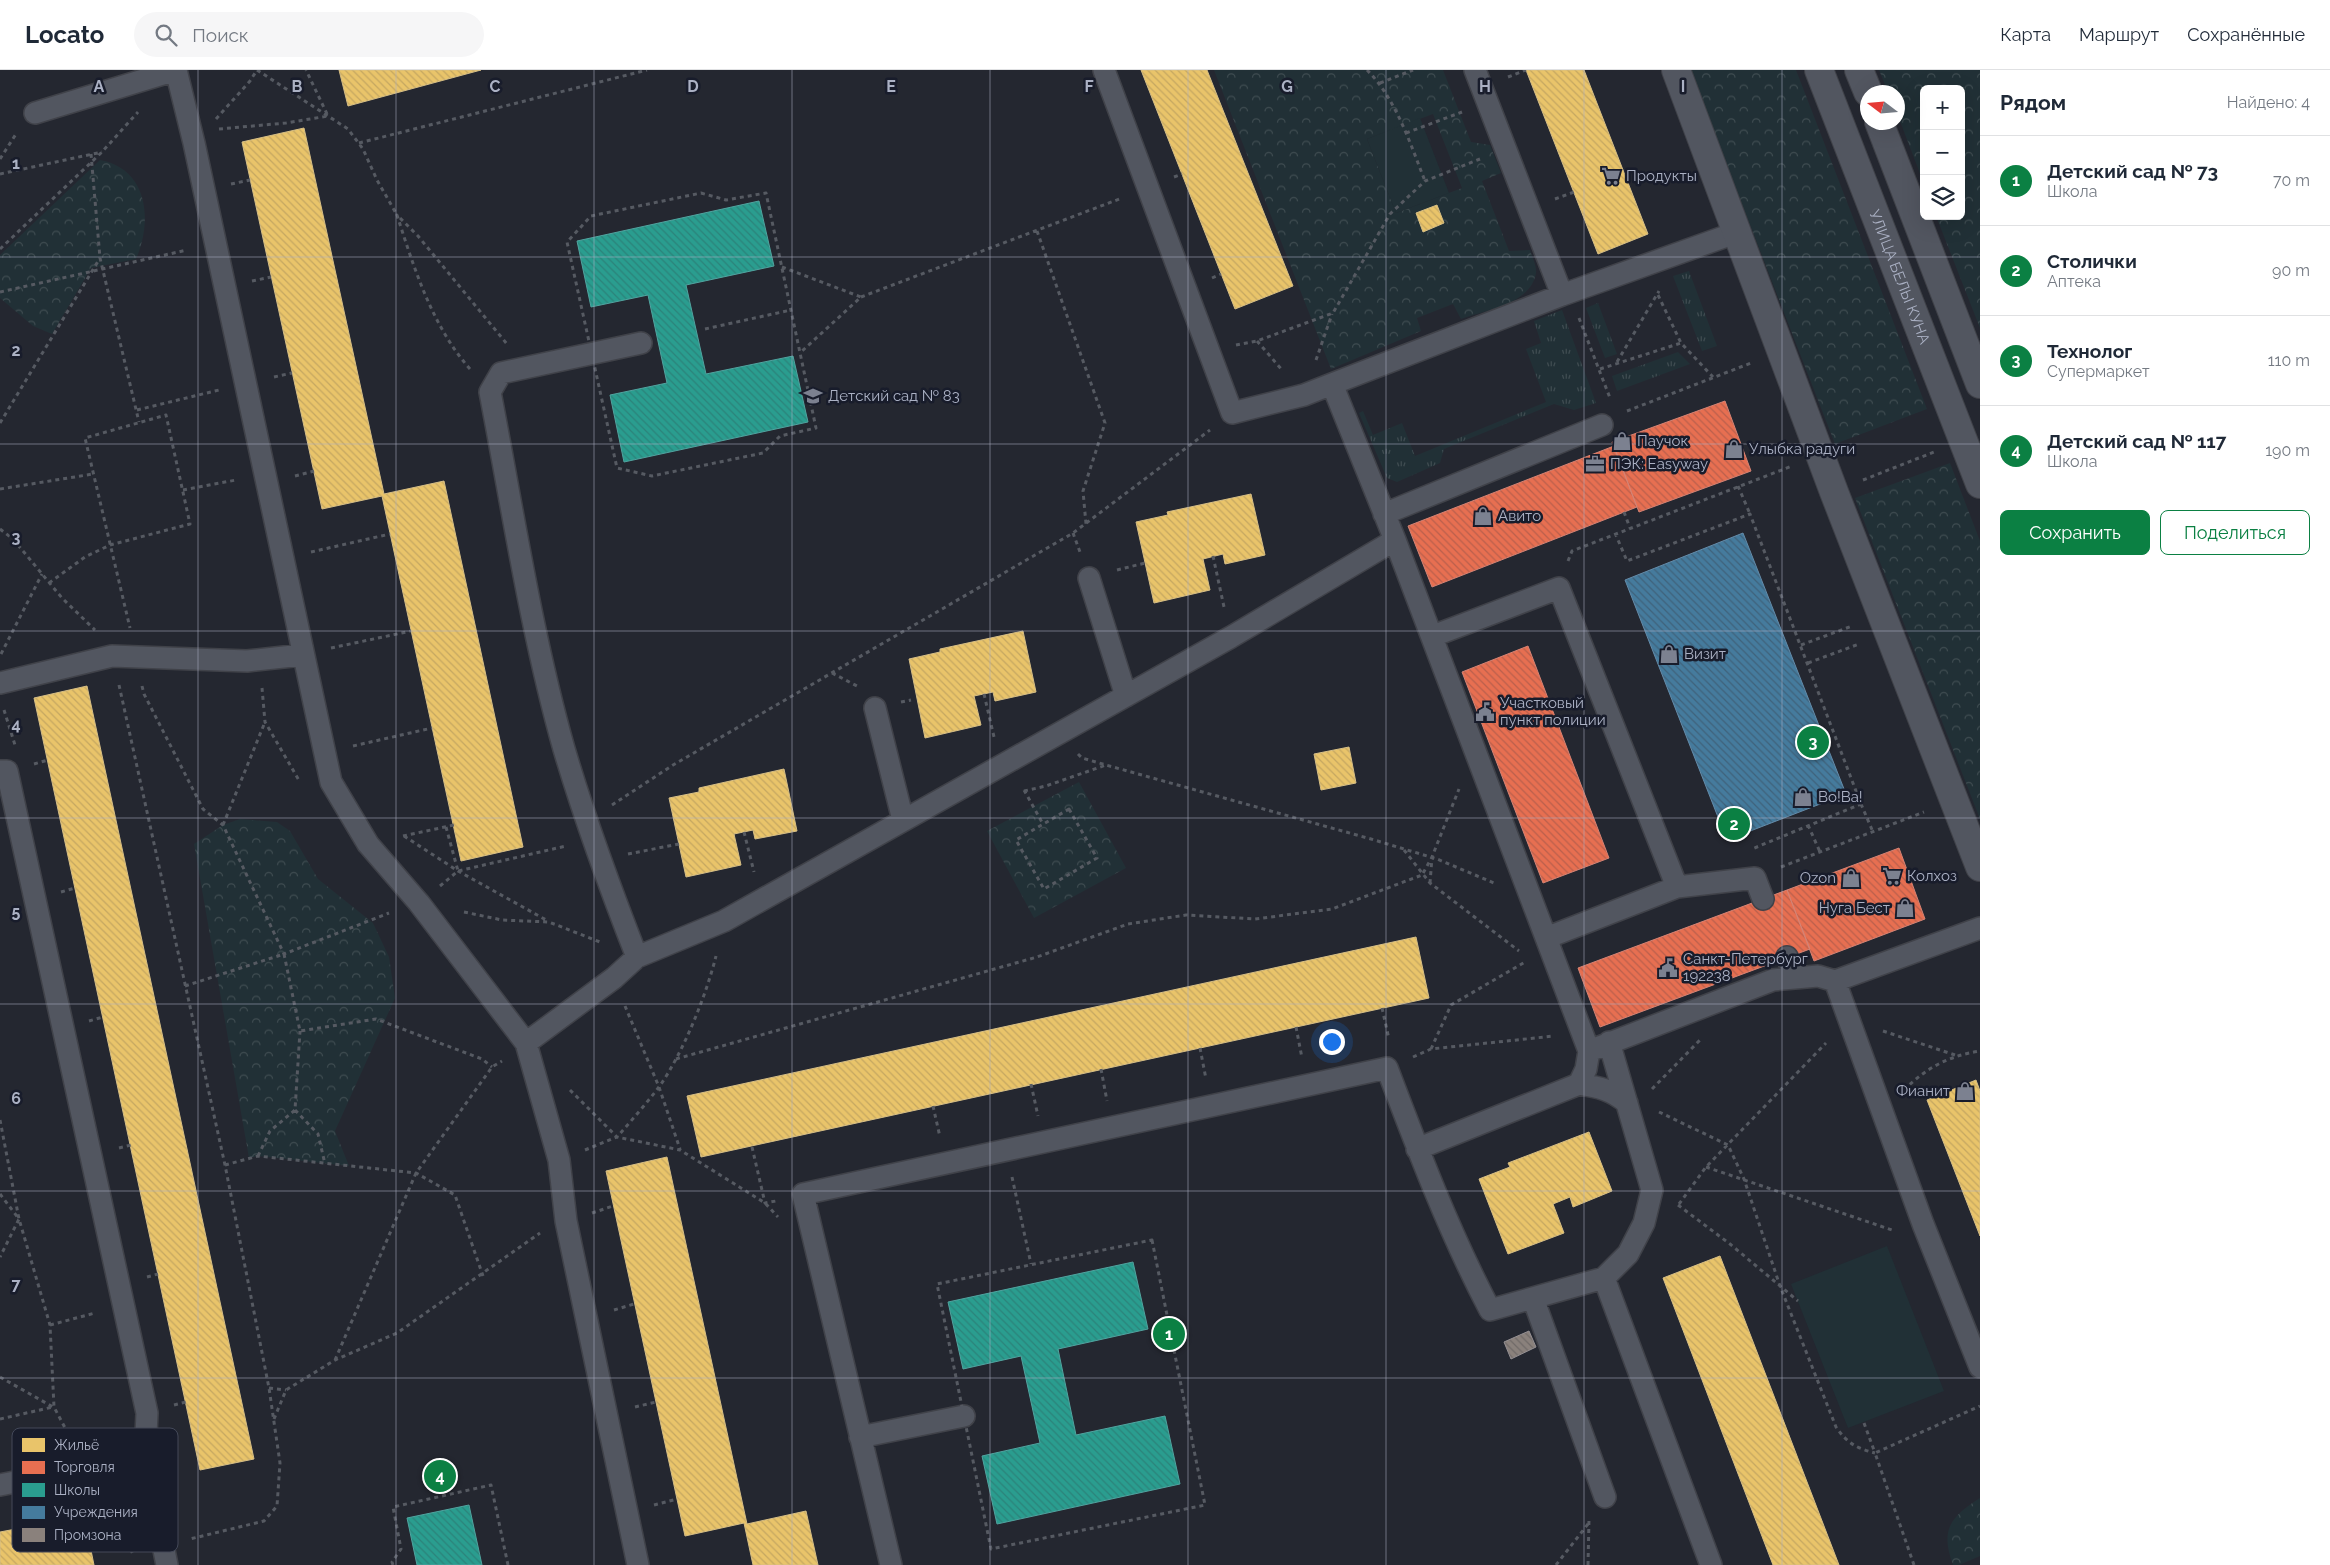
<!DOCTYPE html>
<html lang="ru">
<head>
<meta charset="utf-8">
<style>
  body { margin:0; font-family:Raleway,sans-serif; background:#f6f6f7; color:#1f2937 }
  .controls { position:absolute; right:15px; top:15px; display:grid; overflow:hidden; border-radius:8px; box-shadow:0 5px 20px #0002 }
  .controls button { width:45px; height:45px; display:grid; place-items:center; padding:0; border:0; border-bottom:1px solid #e0e1e3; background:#fff; color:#1f2937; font:25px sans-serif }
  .compass { position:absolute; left:1860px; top:15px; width:45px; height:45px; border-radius:50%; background:#fff; box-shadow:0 5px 20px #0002; rotate:286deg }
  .you { position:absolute; left:1331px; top:971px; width:18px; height:18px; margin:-12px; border:4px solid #fff; border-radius:50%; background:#1a73e8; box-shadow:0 0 0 8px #1a73e833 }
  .badge { display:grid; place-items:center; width:32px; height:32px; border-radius:50%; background:#0b8043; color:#fff; font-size:16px; font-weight:700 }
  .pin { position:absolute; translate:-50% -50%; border:2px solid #fff; box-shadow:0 1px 5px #0006 }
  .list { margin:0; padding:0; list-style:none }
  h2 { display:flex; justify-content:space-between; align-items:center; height:65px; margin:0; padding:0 20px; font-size:21px }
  h2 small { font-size:16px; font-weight:400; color:#747a83 }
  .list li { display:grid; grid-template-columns:32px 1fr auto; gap:15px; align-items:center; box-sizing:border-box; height:90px; padding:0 20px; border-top:1px solid #e0e1e3 }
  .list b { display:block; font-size:19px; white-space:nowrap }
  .list p { margin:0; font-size:16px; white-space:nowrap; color:#747a83 }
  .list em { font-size:16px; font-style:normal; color:#747a83 }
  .actions { display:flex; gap:10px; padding:15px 20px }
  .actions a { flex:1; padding:11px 0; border:1px solid #0b8043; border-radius:8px; text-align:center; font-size:18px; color:#0b8043 }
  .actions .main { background:#0b8043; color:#fff }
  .icon { flex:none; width:28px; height:28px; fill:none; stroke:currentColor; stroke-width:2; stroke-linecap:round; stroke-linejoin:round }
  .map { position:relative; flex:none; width:1980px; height:1495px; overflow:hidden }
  header { display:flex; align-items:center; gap:30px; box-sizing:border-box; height:70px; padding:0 25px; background:#fff; border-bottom:1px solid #e0e1e3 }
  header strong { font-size:24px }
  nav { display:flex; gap:28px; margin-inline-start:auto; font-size:18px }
  .search { width:350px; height:45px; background:#f6f6f7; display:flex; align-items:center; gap:12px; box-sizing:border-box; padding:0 18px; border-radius:28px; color:#747a83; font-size:19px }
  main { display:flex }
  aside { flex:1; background:#fff }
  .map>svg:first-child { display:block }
  .grass { fill:url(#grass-tufts) }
  .forest { fill:url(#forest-crowns); fill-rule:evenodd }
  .pitch { fill:#213036 }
  .homes { fill:url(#homes-back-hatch); stroke:#d6be85 }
  .shops { fill:url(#shops-back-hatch); stroke:#d58374 }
  .schools { fill:url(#schools-back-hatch); stroke:#51a39f }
  .public { fill:url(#public-back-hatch); stroke:#648ba9 }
  .industry { fill:url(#industry-back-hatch); stroke:#948f92 }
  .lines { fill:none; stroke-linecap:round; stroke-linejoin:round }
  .service-casing { stroke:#404249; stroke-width:24 }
  .minor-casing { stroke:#404249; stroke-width:30 }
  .tertiary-casing { stroke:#404249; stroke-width:30 }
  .path { stroke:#565a62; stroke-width:3; stroke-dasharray:4 4; stroke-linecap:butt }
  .service { stroke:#525660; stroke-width:21 }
  .minor { stroke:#525660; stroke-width:28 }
  .tertiary { stroke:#525660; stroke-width:28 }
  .grid { fill:none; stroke:#abb1c4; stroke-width:1; stroke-opacity:0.55 }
  .labels { text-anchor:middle; stroke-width:5; stroke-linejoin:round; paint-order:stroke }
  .poi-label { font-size:15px; fill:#abb1c4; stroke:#181c2b; text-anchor:start }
  .street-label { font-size:15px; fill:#abb1c4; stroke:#181c2b }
  .key { fill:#181c2b; stroke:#444959; stroke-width:1 }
  .key-label { font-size:14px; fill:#abb1c4 }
  .grid-label { font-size:16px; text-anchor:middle; font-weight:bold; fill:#abb1c4; stroke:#181c2b; stroke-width:5; stroke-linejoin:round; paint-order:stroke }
</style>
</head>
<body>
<header>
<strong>Locato</strong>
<div class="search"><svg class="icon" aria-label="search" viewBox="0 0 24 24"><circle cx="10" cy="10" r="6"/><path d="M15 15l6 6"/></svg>Поиск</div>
<nav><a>Карта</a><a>Маршрут</a><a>Сохранённые</a></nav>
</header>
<main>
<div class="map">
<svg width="1980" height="1495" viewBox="0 0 1980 1495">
  <defs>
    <pattern id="grass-tufts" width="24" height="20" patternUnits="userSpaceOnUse" patternTransform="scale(1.25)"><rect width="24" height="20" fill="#213036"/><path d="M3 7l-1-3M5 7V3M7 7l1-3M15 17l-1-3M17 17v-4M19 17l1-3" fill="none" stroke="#3f4c51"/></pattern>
    <pattern id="forest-crowns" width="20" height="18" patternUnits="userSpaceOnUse" patternTransform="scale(1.25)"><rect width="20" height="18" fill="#213036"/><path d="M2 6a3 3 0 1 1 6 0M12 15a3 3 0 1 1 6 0" fill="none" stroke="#3f4c51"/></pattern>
    <pattern id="homes-back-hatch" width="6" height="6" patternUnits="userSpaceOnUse" patternTransform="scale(1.25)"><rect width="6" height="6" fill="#e9c46a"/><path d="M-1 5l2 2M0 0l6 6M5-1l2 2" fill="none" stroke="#c5a761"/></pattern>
    <pattern id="shops-back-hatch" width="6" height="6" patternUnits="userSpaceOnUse" patternTransform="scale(1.25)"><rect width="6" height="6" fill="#e76f51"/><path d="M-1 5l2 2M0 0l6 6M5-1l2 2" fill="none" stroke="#ba604c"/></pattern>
    <pattern id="schools-back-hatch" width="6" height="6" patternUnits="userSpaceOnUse" patternTransform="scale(1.25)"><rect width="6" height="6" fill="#2a9d8f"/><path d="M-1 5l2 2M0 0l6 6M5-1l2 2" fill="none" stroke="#2c837a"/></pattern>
    <pattern id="public-back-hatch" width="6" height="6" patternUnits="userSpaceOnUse" patternTransform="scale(1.25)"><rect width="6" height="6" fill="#457b9d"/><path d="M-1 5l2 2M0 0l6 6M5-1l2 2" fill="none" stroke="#3f627b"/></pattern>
    <pattern id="industry-back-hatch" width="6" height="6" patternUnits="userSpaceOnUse" patternTransform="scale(1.25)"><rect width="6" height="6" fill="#8a817c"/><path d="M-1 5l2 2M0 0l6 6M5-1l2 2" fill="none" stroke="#706a68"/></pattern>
  </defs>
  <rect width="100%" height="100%" fill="#242730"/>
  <path class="grass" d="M1689,201L1717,276L1702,281L1673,206Z
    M1598,233L1617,284L1605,288L1586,238Z
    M1562,240L1596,333L1574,340L1554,334L1444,379L1440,393L1397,412L1387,408L1359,343L1363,341L1373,365L1402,353L1415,386L1546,332L1526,279L1541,273L1534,251Z
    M1678,282L1690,294L1617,321L1612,306Z"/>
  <path class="forest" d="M1214,0H1443L1471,72L1490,75L1501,103L1482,111L1509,181L1530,180C1532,187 1537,196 1536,203C1531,234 1486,240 1461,249L1453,234L1417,248L1421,261L1331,299ZM1433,44L1462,118L1396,143L1367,69Z
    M1690,0H1796L1927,339L1835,374Z
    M1879,0H1980V258L1936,146H1961V19H1924V114L1898,46V22H1888Z
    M100,90C148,99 153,150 136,189L91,198L52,264L33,256L0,228V185Z
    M1950,393L1980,471V749L1855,428Z
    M1079,712L1126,798L1034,848L987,761Z
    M240,749L277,752L290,761L318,809L373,853L389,887L395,928L335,1061L349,1096L258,1086L249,1088L194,774L223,755Z
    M1980,1428V1486L1959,1495H1953C1940,1460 1950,1447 1980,1428Z"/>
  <path class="pitch" d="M1420,48L1449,123L1396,143L1367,69Z
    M1887,1176L1944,1321L1848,1358L1791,1214Z"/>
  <path class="homes" d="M339,0H481L348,36Z
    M1141,0H1207L1293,216L1235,239Z
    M1526,0H1584L1648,164L1598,184Z
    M304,58L384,424L444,411L523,777L461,791L382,426L322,439L242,72Z
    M1437,135L1444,153L1423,162L1416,143Z
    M1251,424L1265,485L1225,494L1223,484L1203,489L1210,520L1154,533L1136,452L1168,445L1167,442Z
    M1023,561L1036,622L995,631L993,622L974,626L981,655L925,668L909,589L940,582V579Z
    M87,616L254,1389L200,1400L34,628Z
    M1349,677L1356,713L1321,720L1314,684Z
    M784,699L797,761L755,769L753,760L734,764L741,795L686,807L669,728L699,722V718Z
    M1416,867L1429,928L701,1087L687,1026Z
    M1976,1010L1980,1021V1166L1927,1030Z
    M1589,1062L1612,1121L1573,1137L1570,1127L1553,1134L1564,1163L1508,1184L1479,1109L1510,1097L1508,1093Z
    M667,1087L747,1454L806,1441L818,1495H753L744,1453L685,1466L606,1101Z
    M1720,1186L1839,1495H1773L1663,1208Z
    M84,1446L94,1495H0V1462Z"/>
  <path class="shops" d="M1725,331L1751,401L1639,442L1612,372Z
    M1614,376L1637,437L1432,517L1408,456Z
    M1528,576L1609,788L1543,813L1462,602Z
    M1899,778L1925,849L1814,891L1787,820Z
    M1787,820L1810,879L1600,957L1578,898Z"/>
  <path class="schools" d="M759,131L774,196L686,215L706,304L793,286L808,352L624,392L610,325L667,313L648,225L591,237L577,171Z
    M1133,1192L1148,1259L1058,1279L1076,1365L1165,1346L1180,1414L997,1454L982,1386L1040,1373L1021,1286L963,1299L948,1232Z
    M469,1435L482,1495H417L407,1448Z"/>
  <path class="public" d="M1743,463L1846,724L1727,770L1625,510Z"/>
  <path class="industry" d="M1529,1261L1536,1277L1511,1289L1504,1272Z"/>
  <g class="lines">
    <g class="service-casing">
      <path id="service" d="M176,0L194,73L331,712L368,774L419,833L526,973L559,1090L566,1151L638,1495
        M1104,0L1232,343L1304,325L1332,314
        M1475,0L1562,225
        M35,43L176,0
        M1384,444L1602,355
        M1395,470L1589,981L1773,910L1818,906L1835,911L1980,858
        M1089,508L1126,626
        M1433,566L1559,518L1677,817L1546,868
        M0,613L112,586L247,591L302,585
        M875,638L903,750
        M0,701H7L147,1343L145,1386L167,1495
        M1677,817L1755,808L1763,829
        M637,887C610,818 585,750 564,679C531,562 513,441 490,322L501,303L641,273
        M1787,887L1795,906
        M1835,911L1923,1154L1980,1297
        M526,973L614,908L637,887L724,851L1231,567L1395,470L1332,314L1562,225L1735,163
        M1579,1014C1599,1017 1612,1020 1627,1033
        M1417,1079L1579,1014L1586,999L1589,981
        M1604,1208L1711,1495
        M1533,1228L1605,1427
        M860,1367L964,1346
        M0,1415L145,1386
        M891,1495L803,1124L1387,998C1418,1080 1449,1162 1490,1240L1604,1208L1628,1184L1644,1153L1652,1120L1609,972"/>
    </g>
    <g class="minor-casing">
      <path id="minor" d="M1676,0L1834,422L1980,797"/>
    </g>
    <g class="tertiary-casing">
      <g id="tertiary">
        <path id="s1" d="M1819,0L1980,414"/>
        <path d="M1859,0L1868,22"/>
        <path d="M1879,52L1980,314"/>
      </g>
    </g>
    <path class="path" d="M257,0L348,59L363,79L377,110L397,145
      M1367,0C1396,29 1410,73 1425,111
      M1508,7L1526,0
      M1380,13L1413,0
      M216,49L250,11L257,0
      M219,59L286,53L328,46L306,0
      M1406,63L1462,42
      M359,73L647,0
      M91,84L100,188L139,352
      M0,89L16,64
      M0,104L102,82
      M1174,107L1182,104
      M231,114L250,110
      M701,123L726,130L766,123L816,358L780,366L763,383L652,406L617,398L567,172L591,146Z
      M1555,129L1574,122
      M1037,161L1105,353L1083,421L1086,454
      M0,179L102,82L138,42
      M782,197L861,227L801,282
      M1212,208L1221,204
      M252,211L271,207
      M0,222L187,180
      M1658,225L1681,273
      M861,227L1122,128
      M1579,248L1610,328
      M705,259L791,240
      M1257,271L1283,301
      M1236,275L1257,271L1333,243L1390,144L1425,111L1480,89
      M1316,290L1332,244
      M1617,292L1659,221
      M470,299C432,256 414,198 397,145L418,166L507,274
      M1600,299L1681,273L1713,307
      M274,307L292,303
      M137,340L219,320
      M1627,341L1751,293
      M0,353L100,188
      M295,406L314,401
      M1863,410L1934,382
      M1738,416L1750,444
      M0,419L93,404
      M183,420L236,410
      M1624,442L1630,458
      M0,459L13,469L62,528L95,560
      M1073,463L1080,482
      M1615,463L1627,491L1750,444L1861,734L1752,779
      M311,482L390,464
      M1213,486L1224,537
      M1568,491L1572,481L1792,396
      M1117,500L1145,493
      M49,513L85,487L110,475L190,454L166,345L85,368L130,558
      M1801,575L1852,556
      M331,578L411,561
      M1,584L42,504
      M1808,593L1859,574
      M832,603L857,616
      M119,615L225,1095L269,1318L280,1393L277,1436L264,1451L190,1469
      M142,616L144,624L203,739L223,755L284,884L389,843
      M262,618L265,652L300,712
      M984,624L994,667
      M901,632L911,630
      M4,640L15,675
      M353,676L432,658
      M1078,684L1082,688L1106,695L1371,769L1437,789L1494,813
      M34,694L48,690
      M1024,720L1043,754
      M1024,721L1046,716L1106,695
      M1861,734L1873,762
      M612,735L673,695L1073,463L1210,360
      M1069,739L1097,788L1044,819L1016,770Z
      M223,755L265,652
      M1808,755L1820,782
      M446,757L458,801
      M744,762L754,802
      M403,766L454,755
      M404,766L458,801L548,851
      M1404,780L1430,813L1519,881
      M628,784L679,774
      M1781,797L1924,742
      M1430,813L1432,787L1459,719
      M440,816L458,801L566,776
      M61,822L75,818
      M464,842L502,850L549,852L600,872
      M185,916L284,884L300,961L376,949L482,989L492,997
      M625,936L659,1017L680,1079
      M1382,938L1389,969
      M89,951L103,947
      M1296,957L1302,988
      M1883,961L1955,985
      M1200,978L1206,1009
      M1431,979L1451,935L1525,892
      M1413,987L1431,979L1554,966
      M676,989L1037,887L1128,854L1186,845L1255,849L1332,839L1422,805L1432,787
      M1101,999L1107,1031
      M1031,1014L1038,1046
      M1652,1019L1700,970
      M570,1020L617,1067C631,1051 646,1034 659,1017C683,983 706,926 716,886
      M1904,1020C1927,997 1949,986 1980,981
      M933,1036L940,1067
      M295,1040L318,1064L325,1094
      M1659,1042L1728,1075L1744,1109L1780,1216L1836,1357C1847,1373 1856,1378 1875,1383
      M0,1050L19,1149L50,1255L54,1337L72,1371
      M752,1077L765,1133L776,1131
      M119,1078L131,1075
      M585,1080L617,1067L680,1080L765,1133L778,1147
      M258,1086L270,1061L295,1040L300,961
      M225,1095L258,1086L416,1103L455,1125L483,1206
      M1706,1097L1895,1161
      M1012,1107L1031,1194
      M0,1124L19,1149L0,1187
      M1679,1134L1706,1097L1826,973
      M1678,1135L1730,1174L1798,1231
      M592,1143L613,1136
      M1152,1170L1205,1435L991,1479L937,1214Z
      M147,1207L158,1204
      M614,1240L634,1234
      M50,1255L95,1243
      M335,1290L416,1103L492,997L502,991
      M0,1307L53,1337
      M269,1318L286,1320
      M174,1335L186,1332
      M635,1337L656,1332
      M0,1349L53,1337
      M274,1349L286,1320L335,1290L397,1263L540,1163
      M1864,1353L1875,1383
      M100,1423L134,1486
      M654,1435L677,1429
      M28,1437L32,1456
      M393,1495L392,1492L401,1479L393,1437L491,1415L508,1495
      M1556,1495L1588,1454
      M1588,1495L1589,1449
      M1914,1495L1875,1383L1980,1336"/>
    <use href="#service" class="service"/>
    <use href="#minor" class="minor"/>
    <use href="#tertiary" class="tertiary"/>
  </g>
  <path class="grid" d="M198,0V1495M396,0V1495M594,0V1495M792,0V1495M990,0V1495M1188,0V1495M1386,0V1495M1584,0V1495M1782,0V1495M0,187H1980M0,374H1980M0,561H1980M0,748H1980M0,934H1980M0,1121H1980M0,1308H1980"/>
  <defs>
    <g id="supermarket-bare" transform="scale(1.5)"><path d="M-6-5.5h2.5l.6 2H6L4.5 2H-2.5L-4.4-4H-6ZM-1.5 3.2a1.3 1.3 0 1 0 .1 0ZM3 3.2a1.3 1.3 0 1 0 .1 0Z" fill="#7c8190" stroke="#181c2b" stroke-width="2.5" paint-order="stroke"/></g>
    <g id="school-bare" transform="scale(1.5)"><path d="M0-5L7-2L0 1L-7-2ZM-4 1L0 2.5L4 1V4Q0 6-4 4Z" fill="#7c8190" stroke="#181c2b" stroke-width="2.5" paint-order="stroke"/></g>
    <g id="shop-bare" transform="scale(1.5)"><path d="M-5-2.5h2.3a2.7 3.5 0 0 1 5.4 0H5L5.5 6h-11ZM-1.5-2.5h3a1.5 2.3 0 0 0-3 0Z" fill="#7c8190" stroke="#181c2b" stroke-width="2.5" paint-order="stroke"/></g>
    <g id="office-bare" transform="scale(1.5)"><path d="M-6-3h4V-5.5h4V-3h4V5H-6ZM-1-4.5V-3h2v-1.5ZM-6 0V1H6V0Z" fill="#7c8190" stroke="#181c2b" stroke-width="2.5" paint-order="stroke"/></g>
    <g id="civic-bare" transform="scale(1.5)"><path d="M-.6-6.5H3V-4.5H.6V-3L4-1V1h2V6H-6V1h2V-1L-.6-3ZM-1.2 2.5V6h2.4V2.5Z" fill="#7c8190" stroke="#181c2b" stroke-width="2.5" paint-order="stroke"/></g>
  </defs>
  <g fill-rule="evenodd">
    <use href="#supermarket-bare" x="1611" y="106"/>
    <use href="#school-bare" x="813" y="326"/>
    <use href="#shop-bare" x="1622" y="371"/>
    <use href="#shop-bare" x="1734" y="379"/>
    <use href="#office-bare" x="1595" y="394"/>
    <use href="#shop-bare" x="1483" y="446"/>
    <use href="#shop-bare" x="1669" y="584"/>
    <use href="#civic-bare" x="1485" y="642"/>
    <use href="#shop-bare" x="1803" y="727"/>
    <use href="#supermarket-bare" x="1892" y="806"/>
    <use href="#shop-bare" x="1851" y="808"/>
    <use href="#shop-bare" x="1905" y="838"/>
    <use href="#civic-bare" x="1668" y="898"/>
    <use href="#shop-bare" x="1965" y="1021"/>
  </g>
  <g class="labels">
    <g class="poi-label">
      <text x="1626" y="111">Продукты</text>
      <text x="828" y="331">Детский сад № 83</text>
      <text x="1637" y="376">Паучок</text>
      <text x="1749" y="384">Улыбка радуги</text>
      <text x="1610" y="399">ПЭК: Easyway</text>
      <text x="1498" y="451">Авито</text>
      <text x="1684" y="589">Визит</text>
      <text x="1500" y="638">Участковый<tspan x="1500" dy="17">пункт полиции</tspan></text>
      <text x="1818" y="732">Во!Ва!</text>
      <text x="1907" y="811">Колхоз</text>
      <text x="1836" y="813" text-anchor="end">Ozon</text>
      <text x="1890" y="843" text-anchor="end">Нуга Бест</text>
      <text x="1683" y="894">Санкт-Петербург<tspan x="1683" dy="17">192238</tspan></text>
      <text x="1950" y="1026" text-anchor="end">Фианит</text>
    </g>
    <g class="street-label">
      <text dy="5" stroke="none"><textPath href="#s1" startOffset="222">УЛИЦА БЕЛЫ КУНА</textPath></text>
    </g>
  </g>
  <rect x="12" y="1358" width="166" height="124" rx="8" class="key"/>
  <rect x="22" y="1368" width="23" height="14" fill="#e9c46a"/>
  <rect x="22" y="1391" width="23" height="13" fill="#e76f51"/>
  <rect x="22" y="1413" width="23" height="14" fill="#2a9d8f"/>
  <rect x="22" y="1436" width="23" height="13" fill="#457b9d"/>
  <rect x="22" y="1458" width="23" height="14" fill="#8a817c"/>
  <g class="key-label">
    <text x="54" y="1380">Жильё</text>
    <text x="54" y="1402">Торговля</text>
    <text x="54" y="1425">Школы</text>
    <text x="54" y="1447">Учреждения</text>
    <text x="54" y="1470">Промзона</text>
  </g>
  <g class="grid-label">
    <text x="99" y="22">A</text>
    <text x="297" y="22">B</text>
    <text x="495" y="22">C</text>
    <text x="693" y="22">D</text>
    <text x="891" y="22">E</text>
    <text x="1089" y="22">F</text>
    <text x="1287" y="22">G</text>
    <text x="1485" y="22">H</text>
    <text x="1683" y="22">I</text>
    <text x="16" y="99">1</text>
    <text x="16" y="286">2</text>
    <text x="16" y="473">3</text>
    <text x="16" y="660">4</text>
    <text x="16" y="847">5</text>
    <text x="16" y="1034">6</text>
    <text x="16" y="1220">7</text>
  </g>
</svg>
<div class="controls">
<button>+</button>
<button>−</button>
<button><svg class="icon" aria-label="layers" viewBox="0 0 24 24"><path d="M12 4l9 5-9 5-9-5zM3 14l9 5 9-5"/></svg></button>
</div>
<svg class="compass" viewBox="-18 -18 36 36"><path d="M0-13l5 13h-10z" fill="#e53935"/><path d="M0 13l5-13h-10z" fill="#747a83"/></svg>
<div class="you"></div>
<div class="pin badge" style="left:1169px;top:1264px">1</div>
<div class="pin badge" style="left:1734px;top:754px">2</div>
<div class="pin badge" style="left:1813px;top:672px">3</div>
<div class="pin badge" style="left:440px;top:1406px">4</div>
</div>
<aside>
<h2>Рядом<small>Найдено: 4</small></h2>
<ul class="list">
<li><span class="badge">1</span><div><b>Детский сад № 73</b><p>Школа</p></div><em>70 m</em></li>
<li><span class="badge">2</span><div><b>Столички</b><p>Аптека</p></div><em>90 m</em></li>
<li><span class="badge">3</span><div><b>Технолог</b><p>Супермаркет</p></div><em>110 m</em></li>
<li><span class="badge">4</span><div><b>Детский сад № 117</b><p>Школа</p></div><em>190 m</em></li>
</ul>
<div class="actions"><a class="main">Сохранить</a><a>Поделиться</a></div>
</aside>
</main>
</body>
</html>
